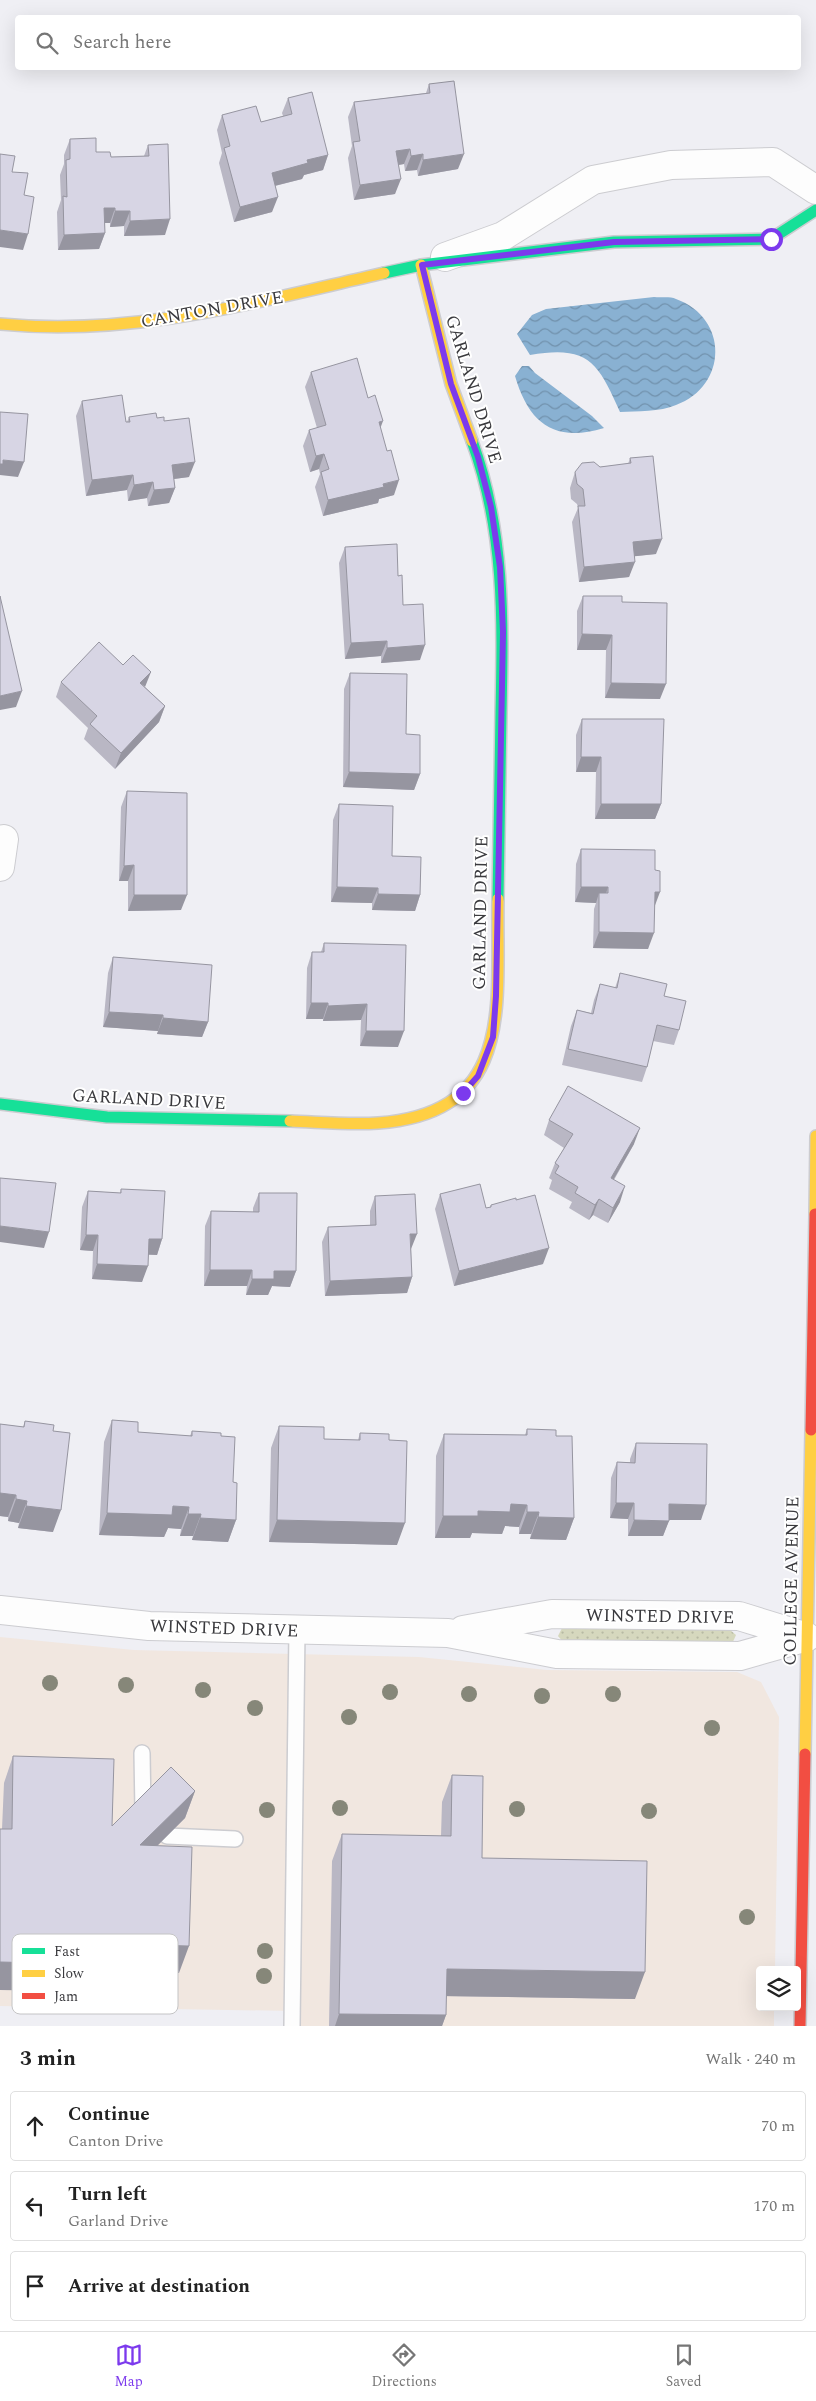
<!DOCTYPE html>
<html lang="en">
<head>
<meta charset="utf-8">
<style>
  body { margin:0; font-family:Spectral,serif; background:#f2f2f2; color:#222 }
  .controls { position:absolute; right:15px; bottom:15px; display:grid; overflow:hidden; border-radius:5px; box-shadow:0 5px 20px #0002 }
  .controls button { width:45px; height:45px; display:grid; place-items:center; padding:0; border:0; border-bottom:1px solid #e0e0e0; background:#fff; color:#222; font:25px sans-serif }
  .stop { position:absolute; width:15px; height:15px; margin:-11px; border:4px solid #7c3aed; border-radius:50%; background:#fff }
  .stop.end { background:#7c3aed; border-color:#fff; box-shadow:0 1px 5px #0008 }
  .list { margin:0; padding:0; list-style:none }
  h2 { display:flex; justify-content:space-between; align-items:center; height:65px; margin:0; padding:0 20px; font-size:21px }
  h2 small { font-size:16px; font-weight:400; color:#767676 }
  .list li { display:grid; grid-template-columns:32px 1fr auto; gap:15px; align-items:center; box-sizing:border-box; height:70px; margin:0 10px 10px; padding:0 10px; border:1px solid #e0e0e0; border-radius:5px }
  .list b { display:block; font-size:19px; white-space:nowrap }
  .list p { margin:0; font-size:16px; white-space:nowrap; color:#767676 }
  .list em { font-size:16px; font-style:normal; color:#767676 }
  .icon { flex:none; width:28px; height:28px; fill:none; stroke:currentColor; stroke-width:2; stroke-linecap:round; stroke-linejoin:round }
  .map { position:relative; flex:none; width:816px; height:2026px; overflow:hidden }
  .search { position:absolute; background:#fff; box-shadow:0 5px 20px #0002; left:15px; right:15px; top:15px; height:55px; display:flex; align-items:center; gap:12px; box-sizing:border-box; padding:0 18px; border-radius:5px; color:#767676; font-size:19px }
  .sheet { height:305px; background:#fff }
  nav { display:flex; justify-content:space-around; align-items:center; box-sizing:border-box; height:70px; border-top:1px solid #e0e0e0; background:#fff; font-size:14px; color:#767676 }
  nav a { display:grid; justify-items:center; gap:2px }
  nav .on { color:#7c3aed }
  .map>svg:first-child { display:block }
  .commercial { fill:#f1e7e0 }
  .grass { fill:url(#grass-dots) }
  .water { fill:url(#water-waves) }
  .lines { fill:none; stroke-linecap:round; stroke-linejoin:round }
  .lane-casing { stroke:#ccccd0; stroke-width:18 }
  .street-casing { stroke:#ccccd0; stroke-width:30 }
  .fast-casing { stroke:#ccccd0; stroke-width:14 }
  .slow-casing { stroke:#ccccd0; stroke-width:14 }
  .jam-casing { stroke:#ccccd0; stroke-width:14 }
  .lane { stroke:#fdfdfd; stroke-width:15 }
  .street { stroke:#fdfdfd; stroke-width:28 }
  .fast { stroke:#16e098; stroke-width:11 }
  .slow { stroke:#ffcf43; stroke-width:11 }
  .jam { stroke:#f24e42; stroke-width:11 }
  .tree { fill:#868779 }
  .wall { fill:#b9b7c4 }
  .shaded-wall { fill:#9695a0 }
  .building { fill:#d7d5e4; stroke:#9695a0 }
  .route { stroke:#7c3aed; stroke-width:6 }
  .labels { text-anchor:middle; stroke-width:4; stroke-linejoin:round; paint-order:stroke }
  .street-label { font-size:18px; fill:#3a3a3e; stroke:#fff }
  .key { fill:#fff; stroke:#c4c4c5; stroke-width:1 }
  .key-label { font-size:14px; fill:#3a3a3e }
</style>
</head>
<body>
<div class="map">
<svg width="816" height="2026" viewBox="0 0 816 2026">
  <defs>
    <pattern id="grass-dots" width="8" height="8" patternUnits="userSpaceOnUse" patternTransform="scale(1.25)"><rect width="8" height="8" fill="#d6d8be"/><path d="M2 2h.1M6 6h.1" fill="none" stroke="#b8baa4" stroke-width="1.8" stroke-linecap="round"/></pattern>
    <pattern id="water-waves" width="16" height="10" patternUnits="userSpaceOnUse" patternTransform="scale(1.25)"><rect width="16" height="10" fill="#89b1d2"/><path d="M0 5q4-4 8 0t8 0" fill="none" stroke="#7191ac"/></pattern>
  </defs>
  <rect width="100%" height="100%" fill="#efeff4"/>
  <path class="commercial" d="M0,1637L134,1650L419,1657L547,1670L737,1672L761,1682L779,1717L775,1970H760V2007H774V2026H292V2011L0,2006Z"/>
  <path class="grass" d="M562,1628L729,1629L736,1635L732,1644L564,1643L558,1636Z"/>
  <path class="water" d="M654,297C661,298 670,296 676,299C729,318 728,386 676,405C660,412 637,411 620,412C598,362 588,345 530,355L517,334L532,315L546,309Z
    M522,366H529L535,373L592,416L604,428C555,443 529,424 515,376Z"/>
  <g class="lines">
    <g class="lane-casing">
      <path id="lane" d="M142,1753L143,1812
        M167,1836L235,1839
        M292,2026L297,1630"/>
    </g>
    <g class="street-casing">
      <path id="street" d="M445,257L503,236L593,180L671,165L773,162L816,190
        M0,867L4,839
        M0,1610L149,1626L448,1633L557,1654L740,1656L807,1637
        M463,1630L552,1614L739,1616L807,1637"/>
    </g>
    <g class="fast-casing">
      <path id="fast" d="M384,273L421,265L614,242L771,239L816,210
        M472,441C505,531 503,619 501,713C500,775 499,837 498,899
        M0,1104L107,1117L290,1121"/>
    </g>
    <g class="slow-casing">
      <path id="slow" d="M421,265L451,384L472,441
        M0,324C134,337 255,302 384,273
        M290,1121C319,1122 349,1125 378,1123C517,1113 496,1002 498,899
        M815,1214L816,1136
        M805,1754L811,1430"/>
    </g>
    <g class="jam-casing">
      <path id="jam" d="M811,1430L815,1214
        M800,2026L805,1754"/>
    </g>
    <use href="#lane" class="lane"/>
    <use href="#street" class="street"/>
    <use href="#fast" class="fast"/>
    <use href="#slow" class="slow"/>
    <use href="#jam" class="jam"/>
  </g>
  <g class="tree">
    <circle cx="50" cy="1683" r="8"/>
    <circle cx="126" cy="1685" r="8"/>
    <circle cx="203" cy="1690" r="8"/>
    <circle cx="390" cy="1692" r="8"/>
    <circle cx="469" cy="1694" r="8"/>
    <circle cx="613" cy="1694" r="8"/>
    <circle cx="542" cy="1696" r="8"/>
    <circle cx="255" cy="1708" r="8"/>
    <circle cx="349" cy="1717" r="8"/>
    <circle cx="712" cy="1728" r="8"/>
    <circle cx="340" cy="1808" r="8"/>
    <circle cx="517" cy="1809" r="8"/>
    <circle cx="267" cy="1810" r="8"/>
    <circle cx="649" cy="1811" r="8"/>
    <circle cx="747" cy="1917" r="8"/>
    <circle cx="265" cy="1951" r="8"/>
    <circle cx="264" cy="1976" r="8"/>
  </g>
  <path class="wall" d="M429,84L458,169L418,176L417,170L405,171L404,164L399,165L395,194L354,200L348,158L352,146L348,117L354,102L426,93Z
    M288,98L328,155L323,170L304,175L302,179L275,186L272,212L234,222L219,163L222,153L217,130L222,115L261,122L283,116L282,113Z
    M70,139L96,152L111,157L144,156L148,145L165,235L124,236V226L110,227V223H105V233L99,249L58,250L57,212L61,200L60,175L64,164V155Z
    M311,372L368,398L380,427L394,495L379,499L378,503L323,516L315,487L320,474L319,469L310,472L303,446L309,430L317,428L305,387Z
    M82,401L126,422H127L129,417L157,418L164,421L189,477L174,479L175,488L169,503L148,506L147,498L128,501L127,490L86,496L76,416Z
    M630,458L656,554L635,556L629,577L579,582L572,522L578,508L577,504L571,499L570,488L575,472L600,467L628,464Z
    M345,547L398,576L403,605L420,660L381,663V656L345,659L339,563Z
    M583,596L622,602L660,699L605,698L606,650H577V611Z
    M350,673L406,734L420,774L414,790L343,787L344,689Z
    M61,682L145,687L165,706L159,722L115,769L84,739L88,728L56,697Z
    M582,719L661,804L655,819H595L596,772H576V735Z
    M127,791L181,910L128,911V881H119L121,807Z
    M339,804L392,856L420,895L415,911L372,910V903L331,902L333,820Z
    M581,849L654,908L648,949L593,948L594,909L596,903L575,902L576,864Z
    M324,943L398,1047L360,1046L361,1020L323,1021V1019H306L307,968L312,952H321Z
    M113,957L208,1022L202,1037L157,1034L158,1031L103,1027L108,973Z
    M620,973L664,996L679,1030L674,1045L653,1041L647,1067L642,1082L562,1065L571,1026L577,1010L591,1013L594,1000L600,984L615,988Z
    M549,1120L634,1144L614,1180L620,1202L608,1223L593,1215L589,1220L569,1208L572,1202L549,1189L552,1180L549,1178L555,1163L564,1148L544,1135Z
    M121,1189L162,1239L157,1255H148L142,1282L92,1279L93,1251L80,1250L82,1207L88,1191L120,1193Z
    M259,1193L296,1271L290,1287L272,1286L268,1295H246L247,1286H204L205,1226L211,1211L253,1212V1208Z
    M440,1194L486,1208L490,1207L491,1205L516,1200L543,1264L454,1286L435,1209Z
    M375,1196L411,1248L412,1277L407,1293L325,1296L322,1242L328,1227L370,1225V1211Z
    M112,1420L138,1432L190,1436L192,1431L221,1436L233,1482L236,1520L228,1542L192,1540L193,1536H180L181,1529L168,1528L164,1537L99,1535L104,1442Z
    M25,1421L53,1431V1532L18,1528L19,1523L8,1521V1517L0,1516V1424L23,1427Z
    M279,1426L324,1439L358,1440L360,1433L389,1440L397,1545L269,1542L271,1448Z
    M527,1429L556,1436L574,1518L566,1540L530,1539L531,1534H519V1527L505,1526L502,1534L472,1533L470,1538H435L436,1456L444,1434L525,1435Z
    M636,1443L701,1520H669L663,1536H628V1519L610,1518L611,1478L617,1462H630V1459Z
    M13,1756L112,1826L195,1791L185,1818L157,1846L179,1973L122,1971L115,1992L2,1829L4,1783Z
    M452,1775L482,1858L635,1999L446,1996V2015L442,2026H329L332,1861L342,1834L441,1836L442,1802Z"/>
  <path class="shaded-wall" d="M410,149L404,164L391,166L396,151Z
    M423,154L417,170L405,171L411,156Z
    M464,154L458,169L418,176L423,160Z
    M328,155L323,170L304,175L302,179L266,188L272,173L307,160Z
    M401,179L395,194L354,200L360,185Z
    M278,197L272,212L234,222L240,207Z
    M104,208H115L110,223H99Z
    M115,211H130L124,226L110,227Z
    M170,219L165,235L124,236L130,221Z
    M0,230L28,234L23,250L0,247Z
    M105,233L99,249L58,250L64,235Z
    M383,421L377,437L379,422Z
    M324,454L319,469L310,472L316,456Z
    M3,460L24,462L18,477L0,475V464Z
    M195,462L189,477L166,480L172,465Z
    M133,475L127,490L86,496L92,480Z
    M399,480L394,495L379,499L378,503L323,516L328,500Z
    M153,482L147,498L128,501L134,485Z
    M175,488L169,503L148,506L154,490Z
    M662,539L656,554L628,557L633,542Z
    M635,562L629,577L579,582L584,567Z
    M582,634L612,635L606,650H577Z
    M387,641L381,656L345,659L351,643Z
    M425,645L420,660L381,663L387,648Z
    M151,672L145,687L140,683Z
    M611,683L666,684L660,699L605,698Z
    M22,691L16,707L0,710V696Z
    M165,706L159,722L115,769L121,753Z
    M581,757H601L596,772H576Z
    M349,772L420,774L414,790L343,787Z
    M601,804H661L655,819H595Z
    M134,865L128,881H119L124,866Z
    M337,887L378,888L372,903L331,902Z
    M581,887H608L603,903L599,893L596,903L575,902Z
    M655,892H660L654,908Z
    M378,894L420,895L415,911L372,910Z
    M134,895H187L181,910L128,911Z
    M599,932L654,933L648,949L593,948Z
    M311,1003H328L323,1019H306Z
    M367,1004L361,1020L323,1021L328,1006Z
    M109,1012L163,1015L158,1031L103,1027Z
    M163,1018L208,1022L202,1037L157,1034Z
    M366,1031H404L398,1047L360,1046Z
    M640,1128L634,1144L605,1194L611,1178Z
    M625,1186L620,1202L608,1223L613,1208Z
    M599,1199L593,1215L589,1220L595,1205Z
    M0,1226L49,1232L44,1248L0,1242Z
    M410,1234H417L411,1249Z
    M86,1235H98L93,1251L80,1250Z
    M149,1239H162L157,1255L143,1254Z
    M549,1248L543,1264L454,1286L459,1271Z
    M97,1264L148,1266L142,1282L92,1279Z
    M210,1270H252L247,1286H204Z
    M274,1271H296L290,1287L272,1286L268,1295H246L252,1279Z
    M412,1277L407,1293L325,1296L330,1281Z
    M0,1493L16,1495L8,1517L0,1516Z
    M16,1499L27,1501L19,1523L8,1521Z
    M616,1503H634L628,1519L610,1518Z
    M511,1504L527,1505L519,1527L505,1526L502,1534L472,1533L470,1538H435L443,1516L478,1511Z
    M669,1504L706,1505L701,1520H664Z
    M26,1506L61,1510L53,1532L18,1528Z
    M173,1506L189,1507L181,1529L168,1528L164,1537L99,1535L107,1513Z
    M527,1512H539L531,1534H519Z
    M188,1514H201L193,1536H180Z
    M538,1517L574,1518L566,1540L530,1539Z
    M200,1518L236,1520L228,1542L192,1540Z
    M277,1520L405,1523L397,1545L269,1542Z
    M634,1520L669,1521L663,1536H628Z
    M195,1791L185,1818L130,1873L140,1845Z
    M125,1944L189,1946L179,1973L122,1971L115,1992L0,1990V1962Z
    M447,1969L645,1972L635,1999L437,1996Z
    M339,2014L446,2015L442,2026H335Z"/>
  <path class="building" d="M454,81L464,154L423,160V154L411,156L410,149L396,151L401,179L360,185L353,142L360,141L354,102L430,93L429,84Z
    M312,92L328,155L307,160L308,163L272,173L278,197L240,207L224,148L230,146L222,115L256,106L261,122L292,114L288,98Z
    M96,138V152H110L111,157L149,156L148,145L168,144L170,219L130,221V211H115V208H104L105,233L64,235L63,196L67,197L66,160L70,159V139Z
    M0,154L15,156L12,172L28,173L24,195L34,197L28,234L0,230Z
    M357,358L368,398L375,395L383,421L379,422L387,451L391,450L399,480L383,484L384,487L328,500L321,472L329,469L324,454L316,456L309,430L326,425L311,372Z
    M122,395L126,422H130L129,417L156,413L157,418L164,417V421L189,418L195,462L172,465L175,488L154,490L153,482L134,485L133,475L92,480L82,401Z
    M0,412L28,414L24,462L3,460V464H0Z
    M653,456L662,539L633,542L635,562L584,567L578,506H585L583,489L577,484L575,472L582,463L594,462L600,467L631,463L630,458Z
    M397,544L398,576L402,575L403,605L423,604L425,645L387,648V641L351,643L345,547Z
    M0,596L22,691L0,696Z
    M583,596H622V602L667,603L666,684L611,683L612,635L582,634Z
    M99,642L123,665L133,655L151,672L140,683L165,706L121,753L90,724L97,716L61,682Z
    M350,673L407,674L406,734L420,735V774L349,772Z
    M582,719H664L661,804H601V757H581Z
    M127,791L187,793V895H134V865L124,866Z
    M339,804L393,806L392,856L421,857L420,895L378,894V888L337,887Z
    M581,849L655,850V870L660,871V892H655L654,933L599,932V893H608V887H581Z
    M324,943L406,945L404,1031H366L367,1004L328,1006V1003H311L312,952H324Z
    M113,957L212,965L208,1022L163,1018V1015L109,1012Z
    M620,973L667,984L664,996L686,1001L679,1030L657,1025L647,1067L568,1049L577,1010L593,1014L600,984L617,988Z
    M568,1086L640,1128L611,1178L625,1186L613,1208L599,1199L595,1205L575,1193L578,1187L555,1173L559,1166L555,1163L573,1134L549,1120Z
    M0,1178L56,1183L49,1232L0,1226Z
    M480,1184L486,1208L491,1207V1205L516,1198V1200L535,1195L549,1248L459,1271L440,1194Z
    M121,1189L165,1191L162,1239H149L148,1266L97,1264L98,1235H86L88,1191L121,1193Z
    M259,1193H297L296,1271H274V1279H252V1270H210L211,1211L259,1212Z
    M415,1194L417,1234H410L412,1277L330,1281L328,1227L376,1225L375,1196Z
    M112,1420L138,1422V1432L192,1436V1431L221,1433V1436L235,1437L233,1482L237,1483L236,1520L200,1518L201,1514H188L189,1507L173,1506L172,1515L107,1513Z
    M25,1421L54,1425L53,1431L70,1433L61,1510L26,1506L27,1501L16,1499V1495L0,1493V1496V1424L24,1427Z
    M279,1426L324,1427V1439L360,1440V1433L389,1434V1440L407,1441L405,1523L277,1520Z
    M527,1429L556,1430V1436H572L574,1518L538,1517L539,1512H527V1505L511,1504L510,1512L478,1511V1516H443L444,1434L527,1435Z
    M636,1443L707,1444L706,1505L669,1504V1521L634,1520V1503H616L617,1462L635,1463Z
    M13,1756L114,1759L112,1826L171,1767L195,1791L140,1845L192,1847L189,1946L125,1944L124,1965L0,1962V1829H12Z
    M452,1775L483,1776L482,1858L647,1861L645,1972L447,1969L446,2015L339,2014L342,1834L451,1836Z"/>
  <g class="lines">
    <path class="route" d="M463,1093L478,1076L493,1037L496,996L503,632L500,567L491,507L478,457L451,384L422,265L614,242L771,239"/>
  </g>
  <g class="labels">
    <g class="street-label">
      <text transform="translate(212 309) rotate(-10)" y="6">CANTON DRIVE</text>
      <text transform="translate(474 389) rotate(73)" y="6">GARLAND DRIVE</text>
      <text transform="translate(480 913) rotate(-89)" y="6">GARLAND DRIVE</text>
      <text transform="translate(149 1099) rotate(3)" y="6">GARLAND DRIVE</text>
      <text transform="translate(791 1581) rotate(-89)" y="6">COLLEGE AVENUE</text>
      <text transform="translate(660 1616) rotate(1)" y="6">WINSTED DRIVE</text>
      <text transform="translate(224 1628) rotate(2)" y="6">WINSTED DRIVE</text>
    </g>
  </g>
  <rect x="12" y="1934" width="166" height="80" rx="8" class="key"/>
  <rect x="22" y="1948" width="23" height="6" fill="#16e098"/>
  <rect x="22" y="1970" width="23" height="7" fill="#ffcf43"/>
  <rect x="22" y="1993" width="23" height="6" fill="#f24e42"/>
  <g class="key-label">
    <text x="54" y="1956">Fast</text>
    <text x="54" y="1978">Slow</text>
    <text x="54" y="2001">Jam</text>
  </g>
</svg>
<div class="controls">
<button><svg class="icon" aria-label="layers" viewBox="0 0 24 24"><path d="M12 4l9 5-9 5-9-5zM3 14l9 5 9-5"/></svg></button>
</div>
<div class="stop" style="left:771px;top:239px"></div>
<div class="stop end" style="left:463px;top:1093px"></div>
<div class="search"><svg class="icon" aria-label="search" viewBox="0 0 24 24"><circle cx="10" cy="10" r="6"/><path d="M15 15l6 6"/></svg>Search here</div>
</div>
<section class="sheet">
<h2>3 min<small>Walk · 240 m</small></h2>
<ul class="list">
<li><svg class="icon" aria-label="ahead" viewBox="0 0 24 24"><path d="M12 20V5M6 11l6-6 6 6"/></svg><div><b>Continue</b><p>Canton Drive</p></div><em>70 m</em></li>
<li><svg class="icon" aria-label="left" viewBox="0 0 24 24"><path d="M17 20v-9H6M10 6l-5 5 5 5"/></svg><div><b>Turn left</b><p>Garland Drive</p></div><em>170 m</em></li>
<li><svg class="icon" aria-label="arrive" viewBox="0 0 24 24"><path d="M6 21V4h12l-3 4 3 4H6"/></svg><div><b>Arrive at destination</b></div></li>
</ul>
</section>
<nav>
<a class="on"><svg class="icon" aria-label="map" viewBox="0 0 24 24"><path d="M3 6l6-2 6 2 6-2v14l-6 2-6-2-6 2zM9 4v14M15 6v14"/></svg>Map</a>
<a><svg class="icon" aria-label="directions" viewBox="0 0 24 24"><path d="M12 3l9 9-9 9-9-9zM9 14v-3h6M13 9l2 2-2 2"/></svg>Directions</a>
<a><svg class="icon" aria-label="saved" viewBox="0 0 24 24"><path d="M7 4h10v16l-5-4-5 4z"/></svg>Saved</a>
</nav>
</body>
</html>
